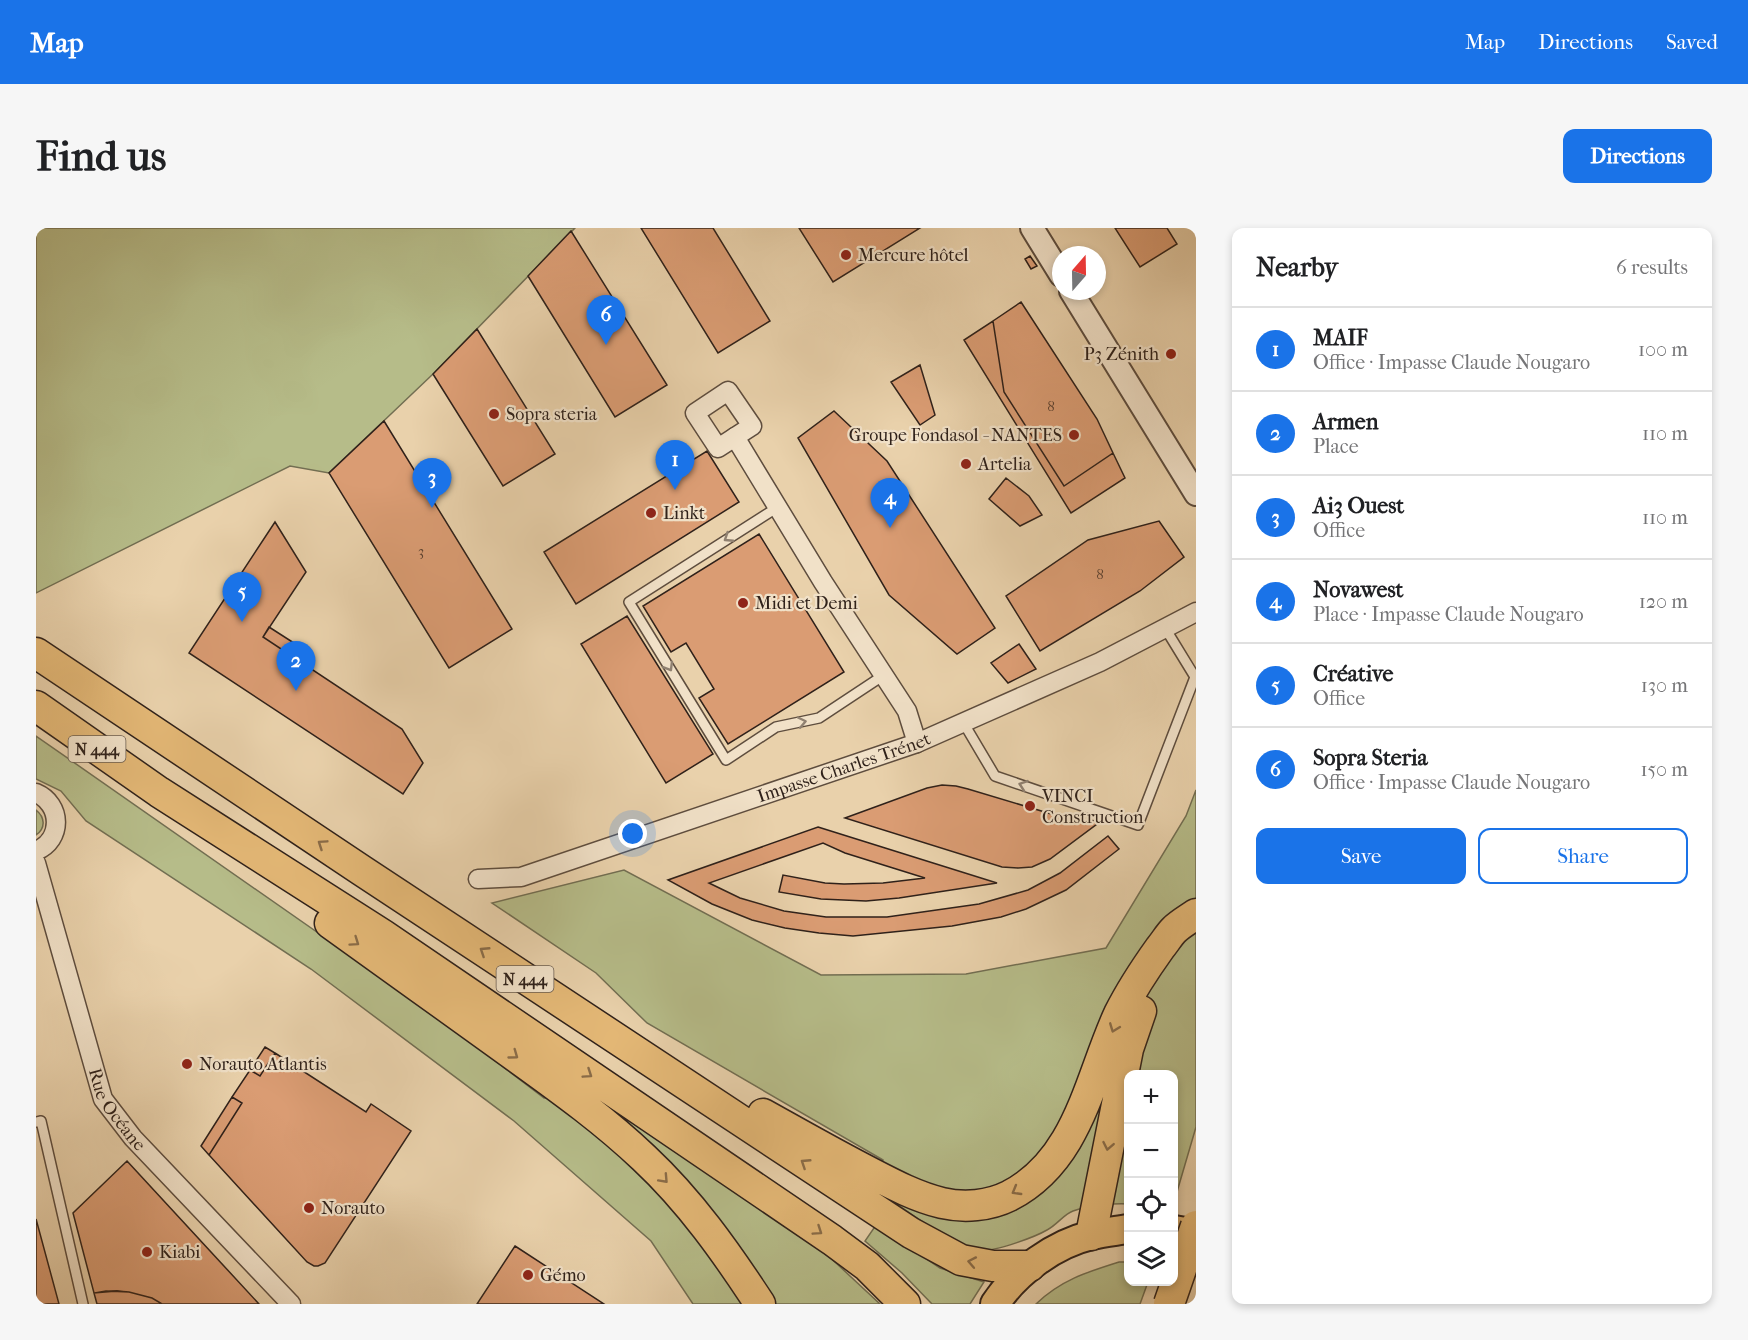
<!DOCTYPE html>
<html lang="en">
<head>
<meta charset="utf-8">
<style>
  body { margin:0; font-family:"IM FELL French Canon",serif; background:#f6f6f6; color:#202124 }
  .controls { position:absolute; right:18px; bottom:18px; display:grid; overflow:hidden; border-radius:12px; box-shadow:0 3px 9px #0003 }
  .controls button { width:54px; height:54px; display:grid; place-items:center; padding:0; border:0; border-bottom:2px solid #e0e0e0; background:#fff; color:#202124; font:30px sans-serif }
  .compass { position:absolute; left:1016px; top:18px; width:54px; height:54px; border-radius:50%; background:#fff; box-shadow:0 3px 9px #0003; rotate:20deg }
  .you { position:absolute; left:597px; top:606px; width:21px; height:21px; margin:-15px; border:4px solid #fff; border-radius:50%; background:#1a73e8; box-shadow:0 0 0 9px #1a73e833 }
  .badge { display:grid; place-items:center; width:39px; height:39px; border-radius:50%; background:#1a73e8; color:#fff; font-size:20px; font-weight:700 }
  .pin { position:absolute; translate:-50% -50px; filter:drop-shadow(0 2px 3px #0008) }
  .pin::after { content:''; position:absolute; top:32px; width:21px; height:18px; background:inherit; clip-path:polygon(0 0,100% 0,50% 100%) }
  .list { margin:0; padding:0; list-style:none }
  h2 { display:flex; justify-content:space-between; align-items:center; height:78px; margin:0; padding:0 24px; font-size:26px }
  h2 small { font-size:20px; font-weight:400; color:#757577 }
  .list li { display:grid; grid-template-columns:39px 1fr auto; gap:18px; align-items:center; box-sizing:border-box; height:84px; padding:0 24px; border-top:2px solid #e0e0e0 }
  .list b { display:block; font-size:22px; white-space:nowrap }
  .list p { margin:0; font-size:20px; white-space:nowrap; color:#757577 }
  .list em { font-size:20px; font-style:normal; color:#757577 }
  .actions { display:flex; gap:12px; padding:18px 24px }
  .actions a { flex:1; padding:14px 0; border:2px solid #1a73e8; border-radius:12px; text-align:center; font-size:21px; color:#1a73e8 }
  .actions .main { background:#1a73e8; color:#fff }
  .icon { flex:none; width:33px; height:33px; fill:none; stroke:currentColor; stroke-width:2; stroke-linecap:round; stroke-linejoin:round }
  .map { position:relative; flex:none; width:1160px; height:1076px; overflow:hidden; border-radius:12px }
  header { display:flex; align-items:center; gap:36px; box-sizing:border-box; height:84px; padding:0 30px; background:#1a73e8; color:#fff }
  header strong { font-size:28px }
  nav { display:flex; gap:33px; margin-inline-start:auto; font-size:21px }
  .intro { display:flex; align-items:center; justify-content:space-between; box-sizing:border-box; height:144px; padding:0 36px }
  h1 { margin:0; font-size:42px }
  .button { padding:15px 27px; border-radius:12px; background:#1a73e8; color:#fff; font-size:21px; font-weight:700 }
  main { display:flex; gap:36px; padding:0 36px }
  aside { flex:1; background:#fff; border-radius:12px; box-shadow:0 3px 9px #0003 }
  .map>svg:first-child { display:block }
  .green { fill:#b6bc89; stroke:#726e52; stroke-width:1.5 }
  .building { fill:#da9c73; stroke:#2f211a; stroke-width:1.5 }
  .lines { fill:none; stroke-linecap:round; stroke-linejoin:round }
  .service-casing { stroke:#5e4d3e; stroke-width:12 }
  .minor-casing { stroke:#5e4d3e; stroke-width:21 }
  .tertiary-casing { stroke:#5e4d3e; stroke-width:26 }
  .primary-casing { stroke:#2f211a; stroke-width:32 }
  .trunk-casing { stroke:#2f211a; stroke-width:33 }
  .service { stroke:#f1e1c8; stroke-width:9 }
  .minor { stroke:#f1e1c8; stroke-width:18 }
  .tertiary { stroke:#f1e1c8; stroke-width:22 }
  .primary { stroke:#e4b876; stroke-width:28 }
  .trunk { stroke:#e4b876; stroke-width:30 }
  .trunk-bridge-casing { stroke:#2f211a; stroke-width:33; stroke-linecap:butt }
  .trunk-bridge { stroke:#e4b876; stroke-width:30 }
  .oneway { stroke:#908171 }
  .oneway2 { stroke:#8a6c48 }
  .poi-dot { fill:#8f2418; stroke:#f1e1c8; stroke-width:2 }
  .labels { text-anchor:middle; stroke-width:4.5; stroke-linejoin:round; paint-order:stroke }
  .number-label { font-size:15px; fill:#5a4030 }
  .shield { fill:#f1e1c8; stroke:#695b4e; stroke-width:1.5 }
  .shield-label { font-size:16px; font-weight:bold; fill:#2f211a }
  .poi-label { font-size:18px; fill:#2f211a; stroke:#f1e1c8; text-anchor:start }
  .street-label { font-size:18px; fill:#2f211a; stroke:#f1e1c8 }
</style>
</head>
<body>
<header>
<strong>Map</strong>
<nav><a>Map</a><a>Directions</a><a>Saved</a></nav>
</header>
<div class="intro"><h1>Find us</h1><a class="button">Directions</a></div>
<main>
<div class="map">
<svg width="1160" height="1076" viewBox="0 0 1160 1076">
  <rect width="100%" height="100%" fill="#e9d1ab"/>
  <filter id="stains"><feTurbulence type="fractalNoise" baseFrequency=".00333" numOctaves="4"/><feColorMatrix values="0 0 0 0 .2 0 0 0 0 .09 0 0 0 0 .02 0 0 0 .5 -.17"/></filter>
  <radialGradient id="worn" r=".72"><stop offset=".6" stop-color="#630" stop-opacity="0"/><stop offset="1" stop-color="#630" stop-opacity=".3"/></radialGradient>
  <path class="green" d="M0,0H539L397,146L293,245L254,238L0,365Z
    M0,508L394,783L508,870L560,868L785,1021L844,1076H657L615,1013L478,893L275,741L50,593L25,563L0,551Z
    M1160,562V899L1138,974V846H1092V976C1078,975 1051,978 1037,983C1028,986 1021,997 1011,1002C999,1009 963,1022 950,1022C921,1022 865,979 841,962L847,932L611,795L560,745L456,675L588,642L785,747L930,746L1070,720L1150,588Z
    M0,582C9,589 10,600 0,607Z
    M840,997L904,1040L948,1054L934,1076H896L866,1045L829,1013Z
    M1083,1034H1092V1054H1112L1104,1076H1000C1025,1052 1051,1044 1083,1034Z"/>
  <path class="building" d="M605,0H677L734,93L682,125Z
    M763,0H884L797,54Z
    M1079,0H1131L1141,16L1104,39Z
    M535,3L631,157L579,189L492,48Z
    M994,28L1001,38L995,41L989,31Z
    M985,74L1061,191L1077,225L1028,258L968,164L957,93Z
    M957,93L968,164L1028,258L1077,225L1089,250L1035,285L928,112Z
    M441,101L519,226L467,258L397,146Z
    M884,137L899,187L884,197L855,154Z
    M798,183L851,233L959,400L921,426L853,367L762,210Z
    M348,193L476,401L413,440L293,245Z
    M671,223L703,274L540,376L508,324Z
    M970,250L993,268L1006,287L984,298L953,271Z
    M1123,293L1148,329L1104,363L1004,423L970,368L1052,312Z
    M239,294L270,344L227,409L366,501L387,535L367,566L153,425Z
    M723,306L808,444L692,516L663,470L678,461L650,415L635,424L607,378Z
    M591,388L677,526L630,555L545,416Z
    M233,399L258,415L251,425L227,409Z
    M983,416L1000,441L972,455L955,435Z
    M906,557L920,558L932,561L1032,591L1065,593L1014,631L996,639L982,640L966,639L809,590L891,560Z
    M782,599L961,655L863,670L830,673L785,671L743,664L747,647L789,655L808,656L847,655L889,650L809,625L787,615L673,655L704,670L748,683L790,689H851L943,676L992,662L1024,645L1072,608L1083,621L1030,662L990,681L965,689L916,698L817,708L783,705L749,700L716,692L676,676L632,652Z
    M229,819L239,825L224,848L214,842Z
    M239,825L330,884L335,876L375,903L289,1035L282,1038H278L271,1034L173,927L206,875L196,869L214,842L224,848Z
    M196,869L206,875L173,927L165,918Z
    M91,933L223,1076H126L116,1070L93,1064L81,1063L58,1065L37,985Z
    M0,991L23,1076H0Z
    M479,1018L568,1076H441Z
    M70,1063L93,1064L116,1070L126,1076H61L58,1065Z"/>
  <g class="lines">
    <g class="service-casing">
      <path id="service" d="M742,279L593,374L690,532L740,499L783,490L848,447
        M927,494L959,548L1102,597L1159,449L1129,400
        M0,894L5,893L47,1076"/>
    </g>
    <g class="minor-casing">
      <g id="minor">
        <path d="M692,163L716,198L682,220L659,185Z"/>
        <path d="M699,209L787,354L871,483L881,515"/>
        <path d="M0,565C26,576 27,612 0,623"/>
        <path id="s1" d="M0,635L67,871L97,910L255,1076"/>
        <path id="s2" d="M442,651L485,649L881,515L1064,434L1160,384"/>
      </g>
    </g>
    <g class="tertiary-casing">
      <path id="tertiary" d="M996,0L1025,47
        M1035,63L1160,266"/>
    </g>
    <g class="primary-casing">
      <path id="primary" d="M1138,1002L1160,1006
        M959,1076C980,1044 1018,1016 1056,1007C1067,1004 1080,1003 1092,1001"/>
    </g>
    <g class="trunk-casing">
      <path id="trunk" d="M0,425L325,642L875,1005L925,1032L957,1038H994
        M0,478L123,564L347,707L796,1012L831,1038L869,1076
        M294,695C353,738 413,780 472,823C519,857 566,890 608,930C654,973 690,1024 724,1076
        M727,886C763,906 798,926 835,945C858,957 881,969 906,975C928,980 953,978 973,968C1043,932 1053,851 1083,786C1095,762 1109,741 1124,720C1129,714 1133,707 1138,702C1144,696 1153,691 1160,686
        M1055,1007L1092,821L1105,783"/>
    </g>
    <use href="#service" class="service"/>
    <use href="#minor" class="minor"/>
    <use href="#tertiary" class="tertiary"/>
    <use href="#primary" class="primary"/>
    <use href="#trunk" class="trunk"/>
    <g class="trunk-bridge-casing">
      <path id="trunk-bridge" d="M1133,1076L1160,998"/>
    </g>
    <use href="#trunk-bridge" class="trunk-bridge"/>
  </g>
  <defs><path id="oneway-chevron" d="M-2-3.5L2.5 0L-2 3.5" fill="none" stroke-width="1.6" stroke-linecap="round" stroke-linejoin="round" transform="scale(1.5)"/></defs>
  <g class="oneway">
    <use href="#oneway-chevron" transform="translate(692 310) rotate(147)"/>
    <use href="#oneway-chevron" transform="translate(633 439) rotate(59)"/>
    <use href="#oneway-chevron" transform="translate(766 494) rotate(-12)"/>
    <use href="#oneway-chevron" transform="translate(987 557) rotate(-161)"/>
  </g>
  <g class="oneway2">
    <use href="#oneway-chevron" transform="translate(286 616) rotate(-146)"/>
    <use href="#oneway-chevron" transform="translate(319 714) rotate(35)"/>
    <use href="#oneway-chevron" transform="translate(448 723) rotate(-147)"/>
    <use href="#oneway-chevron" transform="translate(1078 800) rotate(111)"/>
    <use href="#oneway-chevron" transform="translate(478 827) rotate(36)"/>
    <use href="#oneway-chevron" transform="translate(552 846) rotate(34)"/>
    <use href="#oneway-chevron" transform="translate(1072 918) rotate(101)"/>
    <use href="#oneway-chevron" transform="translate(769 935) rotate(-147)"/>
    <use href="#oneway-chevron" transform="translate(628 951) rotate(47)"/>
    <use href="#oneway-chevron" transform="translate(980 963) rotate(150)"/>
    <use href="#oneway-chevron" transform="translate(782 1003) rotate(34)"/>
    <use href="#oneway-chevron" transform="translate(936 1034) rotate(-169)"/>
  </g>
  <g class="poi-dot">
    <circle cx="810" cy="27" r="6"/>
    <circle cx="1135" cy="126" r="6"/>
    <circle cx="458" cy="186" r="6"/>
    <circle cx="1038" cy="207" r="6"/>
    <circle cx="930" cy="236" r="6"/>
    <circle cx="615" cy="285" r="6"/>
    <circle cx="707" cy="375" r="6"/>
    <circle cx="994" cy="578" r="6"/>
    <circle cx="151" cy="836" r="6"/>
    <circle cx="273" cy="980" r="6"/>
    <circle cx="111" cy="1024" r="6"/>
    <circle cx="492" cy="1047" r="6"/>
  </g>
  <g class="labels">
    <g class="number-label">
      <text x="1015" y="183">8</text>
      <text x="385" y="328">3</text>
      <text x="1064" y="351">8</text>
    </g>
    <g class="shield">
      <rect x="32.5" y="508" width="57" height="26" rx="4.5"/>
      <rect x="460.5" y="738" width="57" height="26" rx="4.5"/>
    </g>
    <g class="shield-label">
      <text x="61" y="527">N 444</text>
      <text x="489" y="757">N 444</text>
    </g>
    <g class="poi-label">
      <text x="822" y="33">Mercure hôtel</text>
      <text x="1123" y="132" text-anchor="end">P3 Zénith</text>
      <text x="470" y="192">Sopra steria</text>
      <text x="1026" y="213" text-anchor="end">Groupe Fondasol - NANTES</text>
      <text x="942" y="242">Artelia</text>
      <text x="627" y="291">Linkt</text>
      <text x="719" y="381">Midi et Demi</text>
      <text x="1006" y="574">VINCI<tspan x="1006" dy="21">Construction</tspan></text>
      <text x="163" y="842">Norauto Atlantis</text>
      <text x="285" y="986">Norauto</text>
      <text x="123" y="1030">Kiabi</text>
      <text x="504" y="1053">Gémo</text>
    </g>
    <g class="street-label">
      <text dy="6" stroke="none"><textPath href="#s2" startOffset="384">Impasse Charles Trénet</textPath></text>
      <text dy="6" stroke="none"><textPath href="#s1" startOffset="261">Rue Océane</textPath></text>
    </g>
  </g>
  <rect width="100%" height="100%" filter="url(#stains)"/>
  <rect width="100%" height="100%" fill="url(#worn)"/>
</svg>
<div class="controls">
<button>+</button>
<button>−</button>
<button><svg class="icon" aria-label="locate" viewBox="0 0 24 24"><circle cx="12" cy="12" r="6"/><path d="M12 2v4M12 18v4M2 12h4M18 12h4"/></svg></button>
<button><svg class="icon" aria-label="layers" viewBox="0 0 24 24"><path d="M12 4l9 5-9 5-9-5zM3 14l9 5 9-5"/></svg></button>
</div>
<svg class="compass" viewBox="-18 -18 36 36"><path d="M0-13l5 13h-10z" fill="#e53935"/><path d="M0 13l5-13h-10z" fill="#757577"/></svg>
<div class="you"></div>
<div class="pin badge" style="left:639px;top:262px">1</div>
<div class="pin badge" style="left:260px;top:463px">2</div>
<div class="pin badge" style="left:396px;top:280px">3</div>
<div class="pin badge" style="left:854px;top:300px">4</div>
<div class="pin badge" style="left:206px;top:394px">5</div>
<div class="pin badge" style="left:570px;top:117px">6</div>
</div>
<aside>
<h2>Nearby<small>6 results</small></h2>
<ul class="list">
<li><span class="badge">1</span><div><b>MAIF</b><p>Office · Impasse Claude Nougaro</p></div><em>100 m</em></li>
<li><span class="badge">2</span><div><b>Armen</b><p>Place</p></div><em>110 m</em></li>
<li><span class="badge">3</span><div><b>Ai3 Ouest</b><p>Office</p></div><em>110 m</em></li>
<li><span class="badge">4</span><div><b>Novawest</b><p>Place · Impasse Claude Nougaro</p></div><em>120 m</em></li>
<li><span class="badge">5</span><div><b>Créative</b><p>Office</p></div><em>130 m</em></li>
<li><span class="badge">6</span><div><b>Sopra Steria</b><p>Office · Impasse Claude Nougaro</p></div><em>150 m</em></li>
</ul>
<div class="actions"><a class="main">Save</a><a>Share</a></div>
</aside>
</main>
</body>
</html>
